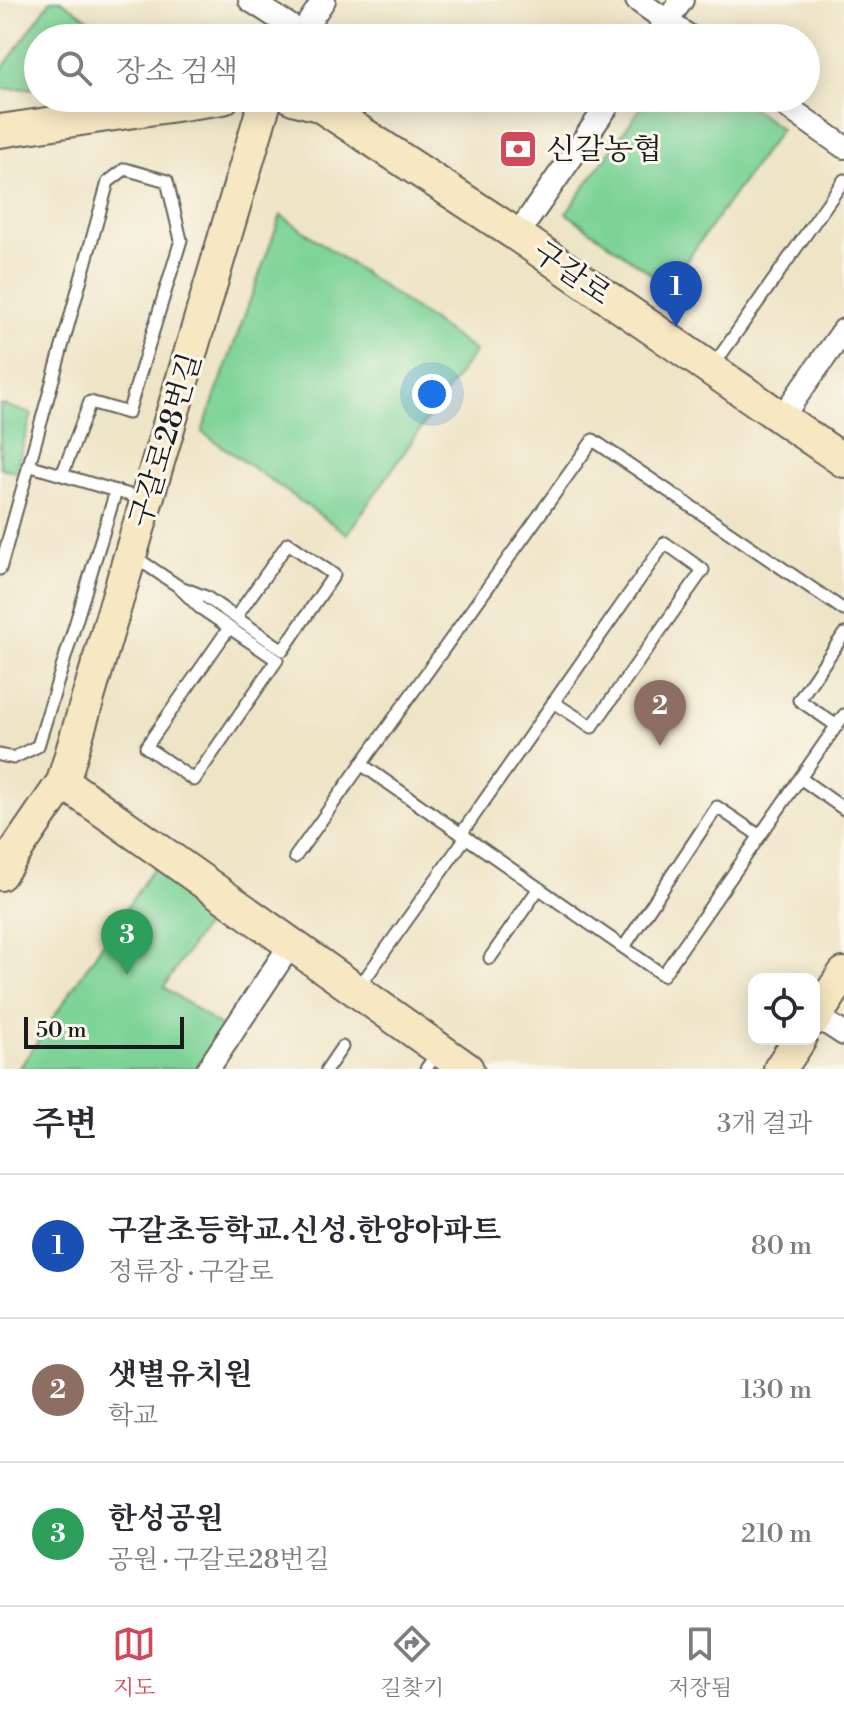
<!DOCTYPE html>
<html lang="ko">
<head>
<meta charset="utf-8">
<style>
  body { margin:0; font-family:"Libre Bodoni","Noto Serif KR",serif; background:#f2f2f3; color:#2b2b33 }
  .controls { position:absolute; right:24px; bottom:24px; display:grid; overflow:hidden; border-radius:16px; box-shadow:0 4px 20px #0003 }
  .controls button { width:72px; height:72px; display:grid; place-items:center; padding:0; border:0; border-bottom:2px solid #e1e1e2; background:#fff; color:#2b2b33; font:40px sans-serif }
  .scale { position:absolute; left:24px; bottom:20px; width:160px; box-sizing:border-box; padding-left:8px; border:4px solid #1c1c1c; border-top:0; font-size:22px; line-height:28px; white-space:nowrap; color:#1c1c1c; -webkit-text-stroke:6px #fbf7ec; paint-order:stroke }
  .you { position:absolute; left:432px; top:394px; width:28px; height:28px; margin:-20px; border:6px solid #fff; border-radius:50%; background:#1a73e8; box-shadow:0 0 0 12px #1a73e833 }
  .badge { display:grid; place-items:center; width:52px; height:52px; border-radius:50%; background:#d1495b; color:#fff; font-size:26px; font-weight:700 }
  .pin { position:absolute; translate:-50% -66px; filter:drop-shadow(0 2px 4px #0008) }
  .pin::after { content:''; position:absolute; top:42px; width:28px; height:24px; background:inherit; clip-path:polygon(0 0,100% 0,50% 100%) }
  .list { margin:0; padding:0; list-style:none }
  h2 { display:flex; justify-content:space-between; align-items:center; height:104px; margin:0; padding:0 32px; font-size:34px }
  h2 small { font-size:26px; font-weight:400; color:#7c7c81 }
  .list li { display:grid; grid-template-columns:52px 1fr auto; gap:24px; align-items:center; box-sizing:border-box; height:144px; padding:0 32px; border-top:2px solid #e1e1e2 }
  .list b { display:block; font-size:30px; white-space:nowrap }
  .list p { margin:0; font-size:26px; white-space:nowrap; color:#7c7c81 }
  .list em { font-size:26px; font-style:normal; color:#7c7c81 }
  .icon { flex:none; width:44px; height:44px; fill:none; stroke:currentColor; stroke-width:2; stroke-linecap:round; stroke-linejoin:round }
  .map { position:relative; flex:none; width:844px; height:1069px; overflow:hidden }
  .search { position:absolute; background:#fff; box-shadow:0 4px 20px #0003; left:24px; right:24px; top:24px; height:88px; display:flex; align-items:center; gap:20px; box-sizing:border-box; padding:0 28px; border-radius:44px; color:#7c7c81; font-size:30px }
  .sheet { height:536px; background:#fff }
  nav { display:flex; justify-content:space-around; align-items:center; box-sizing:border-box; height:112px; border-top:2px solid #e1e1e2; background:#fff; font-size:22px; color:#7c7c81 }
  nav a { display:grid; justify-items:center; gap:4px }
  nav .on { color:#d1495b }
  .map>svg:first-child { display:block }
  .green { fill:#7dd397; stroke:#4c785a; stroke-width:2 }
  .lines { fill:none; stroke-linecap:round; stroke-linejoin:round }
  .lane-casing { stroke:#666258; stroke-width:15 }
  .street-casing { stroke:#666258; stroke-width:26 }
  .secondary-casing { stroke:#666258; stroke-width:36 }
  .lane { stroke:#fff; stroke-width:11 }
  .street { stroke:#fff; stroke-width:22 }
  .secondary { stroke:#f7e8c3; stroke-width:32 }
  .labels { text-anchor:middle; stroke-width:6; stroke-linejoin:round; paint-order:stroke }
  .poi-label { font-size:30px; fill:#1c1c1c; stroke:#fbf7ec; text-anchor:start }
  .street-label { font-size:30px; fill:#1c1c1c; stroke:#fbf7ec }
</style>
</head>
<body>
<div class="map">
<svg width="844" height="1069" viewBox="0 0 844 1069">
  <rect width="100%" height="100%" fill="#fbf7ec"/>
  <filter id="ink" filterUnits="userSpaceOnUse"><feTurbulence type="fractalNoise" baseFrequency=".0125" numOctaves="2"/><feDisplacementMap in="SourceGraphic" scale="16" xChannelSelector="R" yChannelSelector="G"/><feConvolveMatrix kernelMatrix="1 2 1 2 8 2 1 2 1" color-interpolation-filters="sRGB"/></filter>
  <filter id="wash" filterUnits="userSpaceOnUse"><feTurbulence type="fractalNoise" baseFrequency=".006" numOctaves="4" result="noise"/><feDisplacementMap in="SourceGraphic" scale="32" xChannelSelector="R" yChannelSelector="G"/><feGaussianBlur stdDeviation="1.8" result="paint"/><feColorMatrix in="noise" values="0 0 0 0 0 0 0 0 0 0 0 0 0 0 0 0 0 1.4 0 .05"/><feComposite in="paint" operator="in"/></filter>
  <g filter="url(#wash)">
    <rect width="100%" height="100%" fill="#eee4c6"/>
    <path class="green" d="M51,0H61L116,38H38V88L0,89V72Z
      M648,98H739L781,129L668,286L566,213Z
      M281,215L475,351L347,534L202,432Z
      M0,404L32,414L15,472L0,467Z
      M154,867L214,911L164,987L227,1031L202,1069H19Z"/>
  </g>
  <g filter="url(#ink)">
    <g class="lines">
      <g class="lane-casing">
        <path id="lane" d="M713,366L844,180
          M28,465L62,475
          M132,555L178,586
          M0,569L108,182L125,169L167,181L181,240L128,413L90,402L62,475L143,499
          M229,628L146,747L194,780L277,660L199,607L178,586L206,597L283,650L334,575L288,543L236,617
          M837,726L799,700L844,634
          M0,755L13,758L38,746L116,491
          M361,764L663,975L844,715
          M800,778L844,809
          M461,834L665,543L703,570L592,727L553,702
          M295,857L593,440L844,610
          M624,947L717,807L760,836
          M490,958L539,888
          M357,990L466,837
          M327,1069L342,1047
          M426,1069L439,1050"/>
      </g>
      <g class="street-casing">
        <path id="street" d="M250,0L301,33
          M637,0L691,38
          M298,38L324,0
          M655,38L682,0
          M775,98L844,147
          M517,235L613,98
          M781,418L844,330
          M816,1016L844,1034
          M208,1069L291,944"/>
      </g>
      <g class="secondary-casing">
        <path id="secondary" d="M293,98L319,105L517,235L844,461
          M0,131L223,98
          M63,782L467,1069
          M0,874L63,782L266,98
          M814,1019L844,974
          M780,1069L800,1039"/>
      </g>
      <use href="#lane" class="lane"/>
      <use href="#street" class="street"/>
      <use href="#secondary" class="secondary"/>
    </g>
  </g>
  <defs>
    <g id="bank-square" transform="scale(2)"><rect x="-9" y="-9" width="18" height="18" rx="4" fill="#d1495b" stroke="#fbf7ec"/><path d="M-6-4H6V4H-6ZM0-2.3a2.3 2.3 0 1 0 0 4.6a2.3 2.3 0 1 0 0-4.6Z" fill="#fff"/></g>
  </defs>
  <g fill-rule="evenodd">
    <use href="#bank-square" x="518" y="149"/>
  </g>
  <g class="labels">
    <g class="poi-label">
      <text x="546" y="159">신갈농협</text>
    </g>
    <g class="street-label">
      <text transform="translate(572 273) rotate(35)" y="10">구갈로</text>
      <text transform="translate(165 440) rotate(-73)" y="10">구갈로28번길</text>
    </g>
  </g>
</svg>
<div class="controls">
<button><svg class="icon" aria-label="locate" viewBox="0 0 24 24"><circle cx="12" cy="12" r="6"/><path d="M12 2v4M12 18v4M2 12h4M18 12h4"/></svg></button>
</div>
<div class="scale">50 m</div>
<div class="you"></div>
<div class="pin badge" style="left:676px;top:327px;background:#1a4fb4">1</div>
<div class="pin badge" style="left:660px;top:746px;background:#8d6e63">2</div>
<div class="pin badge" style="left:127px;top:975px;background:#2e9e5b">3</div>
<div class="search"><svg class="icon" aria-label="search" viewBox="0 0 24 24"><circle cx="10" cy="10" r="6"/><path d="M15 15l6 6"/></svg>장소 검색</div>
</div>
<section class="sheet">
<h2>주변<small>3개 결과</small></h2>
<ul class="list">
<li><span class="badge" style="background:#1a4fb4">1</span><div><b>구갈초등학교.신성.한양아파트</b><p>정류장 · 구갈로</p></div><em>80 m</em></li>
<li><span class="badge" style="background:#8d6e63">2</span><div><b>샛별유치원</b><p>학교</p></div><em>130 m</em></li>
<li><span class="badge" style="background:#2e9e5b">3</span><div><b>한성공원</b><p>공원 · 구갈로28번길</p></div><em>210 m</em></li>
</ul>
</section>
<nav>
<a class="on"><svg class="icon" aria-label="map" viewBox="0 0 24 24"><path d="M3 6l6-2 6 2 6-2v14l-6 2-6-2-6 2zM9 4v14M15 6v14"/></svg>지도</a>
<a><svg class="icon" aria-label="directions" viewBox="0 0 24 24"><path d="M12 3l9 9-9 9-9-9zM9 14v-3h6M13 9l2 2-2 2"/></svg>길찾기</a>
<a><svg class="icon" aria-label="saved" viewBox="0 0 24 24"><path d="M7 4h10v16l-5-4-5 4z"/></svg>저장됨</a>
</nav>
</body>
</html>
